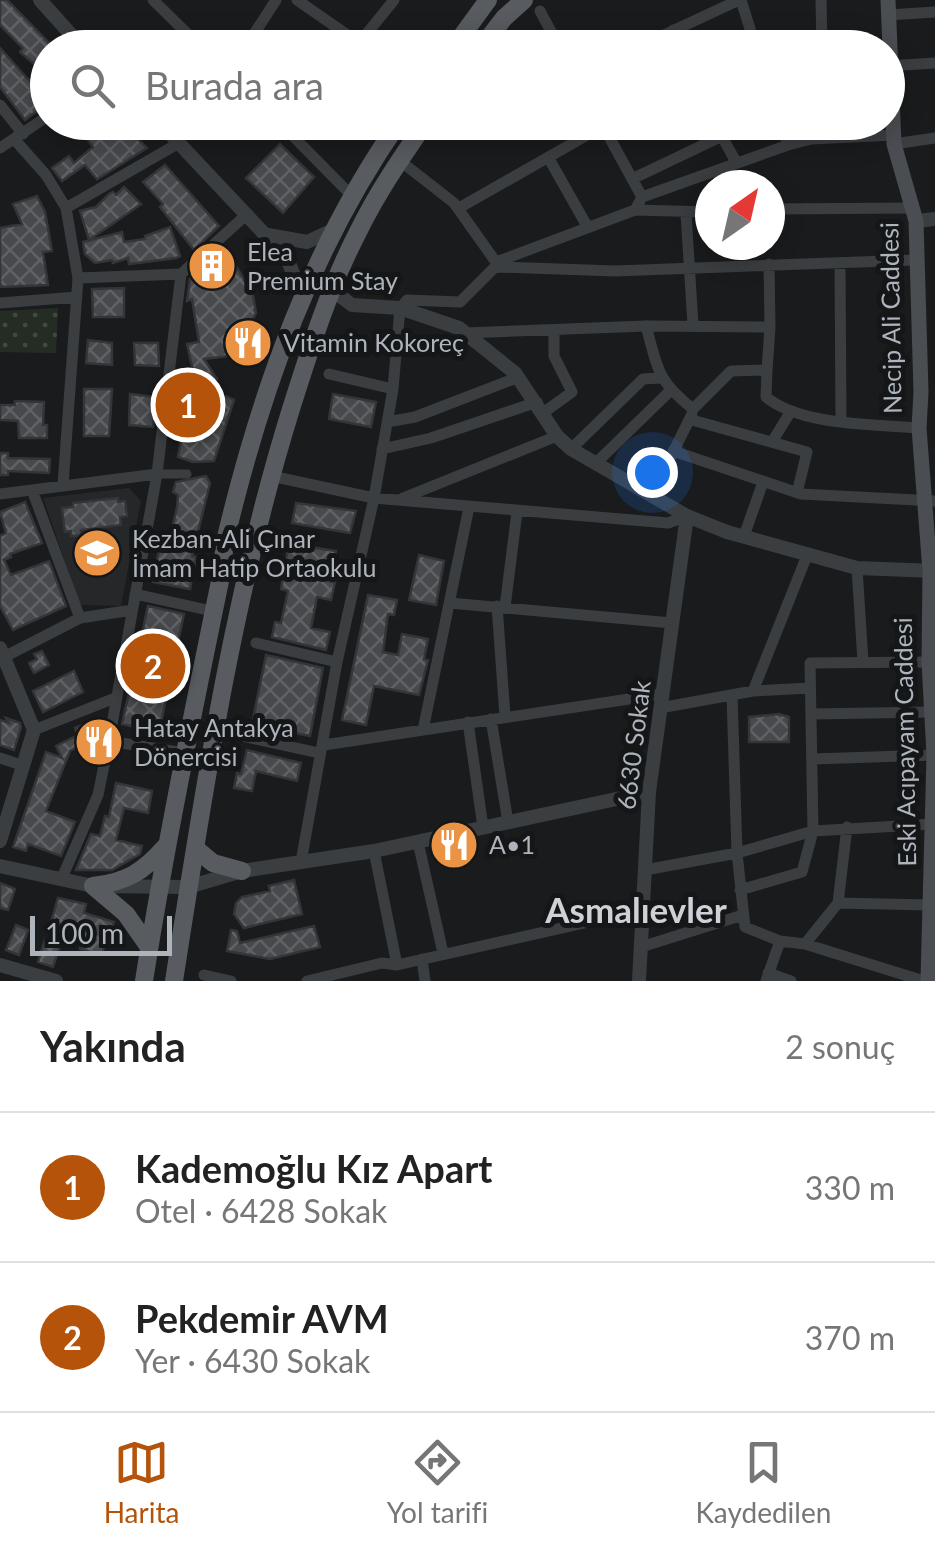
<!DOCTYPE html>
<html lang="tr">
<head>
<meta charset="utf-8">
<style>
  body { margin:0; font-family:Lato,sans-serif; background:#f6f6f6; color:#222 }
  .compass { position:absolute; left:695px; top:170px; width:90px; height:90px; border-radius:50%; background:#fff; box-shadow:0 5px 25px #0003; rotate:34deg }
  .scale { position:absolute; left:30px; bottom:25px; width:142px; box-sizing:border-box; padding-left:10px; border:5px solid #aeb4bb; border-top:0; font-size:28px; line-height:35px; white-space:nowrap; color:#aeb4bb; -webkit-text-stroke:8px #151617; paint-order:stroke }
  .you { position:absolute; left:652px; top:472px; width:35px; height:35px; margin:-25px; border:8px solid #fff; border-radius:50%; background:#1a73e8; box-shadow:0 0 0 15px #1a73e833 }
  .badge { display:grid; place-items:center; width:65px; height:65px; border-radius:50%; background:#b45309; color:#fff; font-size:32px; font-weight:700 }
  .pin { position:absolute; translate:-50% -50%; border:5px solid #fff; box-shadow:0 2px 10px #0006 }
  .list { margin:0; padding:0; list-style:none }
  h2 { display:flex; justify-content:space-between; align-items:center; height:130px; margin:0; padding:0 40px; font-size:42px }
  h2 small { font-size:32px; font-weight:400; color:#767676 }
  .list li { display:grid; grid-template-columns:65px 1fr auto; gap:30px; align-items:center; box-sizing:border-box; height:150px; padding:0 40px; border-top:2px solid #e0e0e0 }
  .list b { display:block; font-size:38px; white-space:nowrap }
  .list p { margin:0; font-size:32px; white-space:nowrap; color:#767676 }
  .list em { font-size:32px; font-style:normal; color:#767676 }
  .icon { flex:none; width:55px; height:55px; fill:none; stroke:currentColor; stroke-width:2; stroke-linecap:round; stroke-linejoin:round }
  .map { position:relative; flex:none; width:935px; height:981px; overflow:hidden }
  .search { position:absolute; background:#fff; box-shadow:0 5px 25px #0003; left:30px; right:30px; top:30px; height:110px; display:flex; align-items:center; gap:25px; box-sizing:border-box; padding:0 35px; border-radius:55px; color:#767676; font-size:38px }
  .sheet { height:430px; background:#fff }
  nav { display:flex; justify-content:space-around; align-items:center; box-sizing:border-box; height:140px; border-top:2px solid #e0e0e0; background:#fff; font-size:28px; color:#767676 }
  nav a { display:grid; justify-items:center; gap:5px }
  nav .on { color:#b45309 }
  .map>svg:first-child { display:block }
  .built { fill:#262729 }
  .grass { fill:#252c24 }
  .park { fill:url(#park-dots) }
  .building { fill:url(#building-cross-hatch); stroke:#343538; stroke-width:2.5 }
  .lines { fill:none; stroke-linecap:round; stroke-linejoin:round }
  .pedestrian { stroke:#3b3e41; stroke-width:9 }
  .minor { stroke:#3b3e41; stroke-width:11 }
  .tertiary { stroke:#3b3e41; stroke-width:14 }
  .secondary { stroke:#4a4d51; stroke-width:15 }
  .primary { stroke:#585b60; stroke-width:18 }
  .labels { text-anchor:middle; stroke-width:10; stroke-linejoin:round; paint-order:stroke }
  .poi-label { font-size:25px; fill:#aeb4bb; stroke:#151617; text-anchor:start }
  .street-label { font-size:25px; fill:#aeb4bb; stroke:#151617 }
  .district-label { font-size:35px; font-weight:bold; fill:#ced2d7; stroke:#151617 }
</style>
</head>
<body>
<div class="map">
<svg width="935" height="981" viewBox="0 0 935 981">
  <defs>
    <pattern id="park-dots" width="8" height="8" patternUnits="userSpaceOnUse" patternTransform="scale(2.5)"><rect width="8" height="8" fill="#252c24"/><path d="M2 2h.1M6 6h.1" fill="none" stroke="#424842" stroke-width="1.8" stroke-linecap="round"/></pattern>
    <pattern id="building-cross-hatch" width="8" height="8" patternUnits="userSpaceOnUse" patternTransform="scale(2.5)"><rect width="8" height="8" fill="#47494c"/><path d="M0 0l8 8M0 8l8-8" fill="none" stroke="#5f6164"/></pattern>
  </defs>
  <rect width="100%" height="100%" fill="#1a1b1c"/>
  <path class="built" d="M129,488L141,501L121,606L80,605L43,498Z"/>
  <path class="grass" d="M121,537L124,553L86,558L83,542Z"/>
  <path class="park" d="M58,308L56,353L0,352V311Z"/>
  <path class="building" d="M0,0H7L54,48H48V76L20,52L23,48L0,25Z
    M0,48L35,87L31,90L45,105L25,120L0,87Z
    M75,122H121L147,148L97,179L85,165L62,181L52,168L69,156L74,163L93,147Z
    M280,144L314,177L283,213L246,178Z
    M165,165L219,226L194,250L160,207L163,204L143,182Z
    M124,187L141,204L89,240L80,211L96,207L109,194L113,192L116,195Z
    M37,196L45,212L52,251L43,252L48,285L0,287V228L22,224L13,204Z
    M170,227L180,256L176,258L129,264L128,258L113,263L112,260L95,263L85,254L83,242L122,232L124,242L145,239V236Z
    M225,247L253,295L256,313L249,326L241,327L245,354L204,359L217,379L200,386L197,380L186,388L179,378L193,371L187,344L199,342L192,299L187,301L190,279Z
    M124,288V317H93L92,289Z
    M88,340L112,343V365L86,363Z
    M134,343H158L159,366L135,365Z
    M84,389H112L109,436H84Z
    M130,394L156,397L153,427L129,425Z
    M333,394L376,402L371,427L329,419Z
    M226,396L234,400L214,461L193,462L178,457L188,400Z
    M15,401L44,402L43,425H47V438H19L18,421L0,420V405H15Z
    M0,453H8V458L50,459L49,473L8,471V475H0Z
    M206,476L210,483L192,556L196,557L190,589L153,582L159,550L167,552L177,507L178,495L173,492L176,482Z
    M118,498V502L125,501L127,516L120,517L121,525L81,530V535L71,536V531L65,532L62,508L73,507V503Z
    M25,502L42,543L10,554L11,557L4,560L11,575L49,561L66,606L13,630L0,606V536L6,533L0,512Z
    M296,503L356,511L350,533L292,523Z
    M289,544L336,551L329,581L335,582L331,600L317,597L311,628L330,632L326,650L272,637L275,622L281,623L288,591L281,589Z
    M419,555L444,561L436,605L409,600Z
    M368,595L397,600L394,615L388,614L383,652L398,655L402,634L428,639L424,659L428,660L419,695L374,686L366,725L342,720Z
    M148,606L184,614L159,732L122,724Z
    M42,651L49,665L34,673L29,663L37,659L34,654Z
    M266,655L323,668L310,736L252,724Z
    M74,671L83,692L43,712L33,691Z
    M779,714L789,717V742H749V717Z
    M6,718L20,723L21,727L14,750L0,745V720L9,723Z
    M94,720L103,721L97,751L77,747L70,751L46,811L75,822L61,856L28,844L26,851L13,847L46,752L62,758L56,746L78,735L75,728Z
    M247,750L301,763L297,781L256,771L252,791L234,788L237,773L241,774Z
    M116,783L152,791L148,813L124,808L116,840L142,846L140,854L112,870H76L91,834L100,836L105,816L109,817Z
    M294,880L302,914L244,928L234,914L236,903L242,897L270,891L269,886Z
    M0,883L15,889L8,910L0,908Z
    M58,898L86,904L84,913L114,922L101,955L80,949L86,926L65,921L64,926L51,922Z
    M16,925L28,930L19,955L6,950Z
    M314,926L320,947L270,959L227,951L231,930L237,931L240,943Z
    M45,939L61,943L53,967L38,962Z"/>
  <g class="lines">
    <path class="pedestrian" d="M157,474H187"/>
    <path class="minor" d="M153,0L202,48
      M297,0L359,43
      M741,0L756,48
      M821,0L822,48
      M540,11L560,48
      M888,15L935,12
      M673,30L681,48
      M356,47L394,0
      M245,48L276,0
      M636,48L739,0
      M888,66L935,63
      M0,105L23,134
      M279,122L351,195
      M431,122C449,132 467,131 484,122
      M601,122L642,197
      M714,122L736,162
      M780,122L788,145
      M814,137L837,122
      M14,139L46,175L66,208L78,278L63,485
      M894,144L935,138
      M0,148L48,116
      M548,157L587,226
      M399,160L454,203L498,265
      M634,178L720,137
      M66,208L179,143
      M459,208L610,122
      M770,209L913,208
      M635,210L642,197L788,145L811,139L893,135
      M686,213L693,325
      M496,262L635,210L710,212
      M840,263L841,421
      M78,278L181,274L246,215
      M0,303L77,297
      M646,326C658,369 657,381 693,409L731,371L767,370L766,397C801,426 874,424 919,428
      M465,333L646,326L770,327
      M767,370L770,327L769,264
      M329,374L393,389
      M543,413L572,392L554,356V330
      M692,420L807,452L797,493
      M387,422L415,417L519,377
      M772,442L791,411
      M382,449L431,438L537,402
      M571,449L643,379L660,378
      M673,451L801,494L935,501
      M595,464L670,391
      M271,476L374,498L668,523L687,516
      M32,490L80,618
      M653,493L692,414
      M0,494L157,474
      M403,498L557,436
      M744,536L763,482
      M857,568L863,662
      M135,594L212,611
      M450,603L672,623
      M497,606L505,716
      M505,607L517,512
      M256,643L337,662
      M4,657L80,618L132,610
      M753,691L808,553
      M732,695L737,853L745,927L780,941L805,944L924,981
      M660,708L753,691L810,688
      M812,714L931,712
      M491,719L508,822
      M468,722L483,827
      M34,730L115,698
      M423,730L469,507
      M237,735L319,753
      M109,741L184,753
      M324,745L662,694
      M0,758L21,765
      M812,759L934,755
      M418,842L443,953
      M374,851L397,965
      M301,862L337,662L374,498L393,389L400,308L407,300L460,302L494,268L499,267L615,271L915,260
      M645,870L737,853L813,831L933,824
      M61,880L98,795L109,741L157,474L181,274
      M740,890L802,872L813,831L810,663L929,662
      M838,903L929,905
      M805,944L838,903L847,827
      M641,947L743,915
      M422,959L425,981
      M768,973L791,981
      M204,975L231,981
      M307,981L382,963L397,965L642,910
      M766,981L780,941"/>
    <path class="tertiary" d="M40,0L83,48
      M159,122L287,258L302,297
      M916,221L935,219
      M268,235L307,242L333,230
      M332,290L352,305L400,308L459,328L515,373L557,436L571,449L687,516L727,532L857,568L935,571
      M0,648L34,730L0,841
      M0,866L93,886L188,887L242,871L374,851L649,792
      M0,965L56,981
      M639,981L649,792L687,516"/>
    <path class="secondary" d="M888,0L894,144L916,221L921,392L919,428L930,571L929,662L934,755L928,981"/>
    <path class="primary" d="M453,48L488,0
      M481,48L504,18L524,0
      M195,848L213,863L242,871
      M93,886C127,882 143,872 166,846
      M93,886L126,914L149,947
      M144,981C165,848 192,717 219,586C223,568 223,550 227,533C262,387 313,245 399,122
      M174,981C204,789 233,595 291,409C310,349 329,288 358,232C377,193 401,158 426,122"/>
  </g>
  <defs>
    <g id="building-disc" transform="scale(2.5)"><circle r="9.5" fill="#ea9345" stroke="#151617"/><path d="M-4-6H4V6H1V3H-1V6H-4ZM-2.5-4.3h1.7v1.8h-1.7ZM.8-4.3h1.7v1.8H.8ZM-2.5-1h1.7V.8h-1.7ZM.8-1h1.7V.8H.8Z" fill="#fff"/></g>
    <g id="restaurant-disc" transform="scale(2.5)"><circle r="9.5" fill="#ea9345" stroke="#151617"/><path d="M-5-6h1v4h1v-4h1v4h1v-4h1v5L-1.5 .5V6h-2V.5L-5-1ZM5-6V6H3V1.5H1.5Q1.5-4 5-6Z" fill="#fff"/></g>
    <g id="school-disc" transform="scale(2.5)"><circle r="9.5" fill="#ea9345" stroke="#151617"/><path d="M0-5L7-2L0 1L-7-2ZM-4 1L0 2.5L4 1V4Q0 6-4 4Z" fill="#fff"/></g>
  </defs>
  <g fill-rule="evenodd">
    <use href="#building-disc" x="212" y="266"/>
    <use href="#restaurant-disc" x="248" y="343"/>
    <use href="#school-disc" x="97" y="553"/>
    <use href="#restaurant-disc" x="99" y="742"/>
    <use href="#restaurant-disc" x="454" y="845"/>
  </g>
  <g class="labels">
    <g class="poi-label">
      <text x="247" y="261">Elea<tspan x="247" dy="29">Premium Stay</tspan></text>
      <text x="283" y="352">Vitamin Kokoreç</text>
      <text x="132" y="548">Kezban-Ali Çınar<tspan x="132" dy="29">İmam Hatip Ortaokulu</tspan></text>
      <text x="134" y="737">Hatay Antakya<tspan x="134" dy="29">Dönercisi</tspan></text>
      <text x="489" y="854">A•1</text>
    </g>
    <g class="street-label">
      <text transform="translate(891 318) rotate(-91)" y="9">Necip Ali Caddesi</text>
      <text transform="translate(905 742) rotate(-91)" y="9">Eski Acıpayam Caddesi</text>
      <text transform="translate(634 745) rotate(-83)" y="9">6630 Sokak</text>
    </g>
    <g class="district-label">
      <text x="636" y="923">Asmalıevler</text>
    </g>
  </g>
</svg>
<svg class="compass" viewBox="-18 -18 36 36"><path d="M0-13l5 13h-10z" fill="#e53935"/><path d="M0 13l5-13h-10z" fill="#767676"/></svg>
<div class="scale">100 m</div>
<div class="you"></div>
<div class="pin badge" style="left:188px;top:405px">1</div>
<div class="pin badge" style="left:153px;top:666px">2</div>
<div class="search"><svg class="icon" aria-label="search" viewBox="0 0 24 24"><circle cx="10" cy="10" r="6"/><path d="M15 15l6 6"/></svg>Burada ara</div>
</div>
<section class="sheet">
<h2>Yakında<small>2 sonuç</small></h2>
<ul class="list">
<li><span class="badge">1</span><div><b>Kademoğlu Kız Apart</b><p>Otel · 6428 Sokak</p></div><em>330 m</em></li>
<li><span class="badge">2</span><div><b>Pekdemir AVM</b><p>Yer · 6430 Sokak</p></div><em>370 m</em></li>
</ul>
</section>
<nav>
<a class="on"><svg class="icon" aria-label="map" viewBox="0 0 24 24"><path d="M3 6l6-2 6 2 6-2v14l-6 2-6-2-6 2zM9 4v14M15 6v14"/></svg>Harita</a>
<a><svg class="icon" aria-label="directions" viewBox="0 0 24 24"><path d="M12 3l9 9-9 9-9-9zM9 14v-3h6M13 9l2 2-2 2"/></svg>Yol tarifi</a>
<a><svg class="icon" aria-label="saved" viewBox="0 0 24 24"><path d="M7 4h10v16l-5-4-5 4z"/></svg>Kaydedilen</a>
</nav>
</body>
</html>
